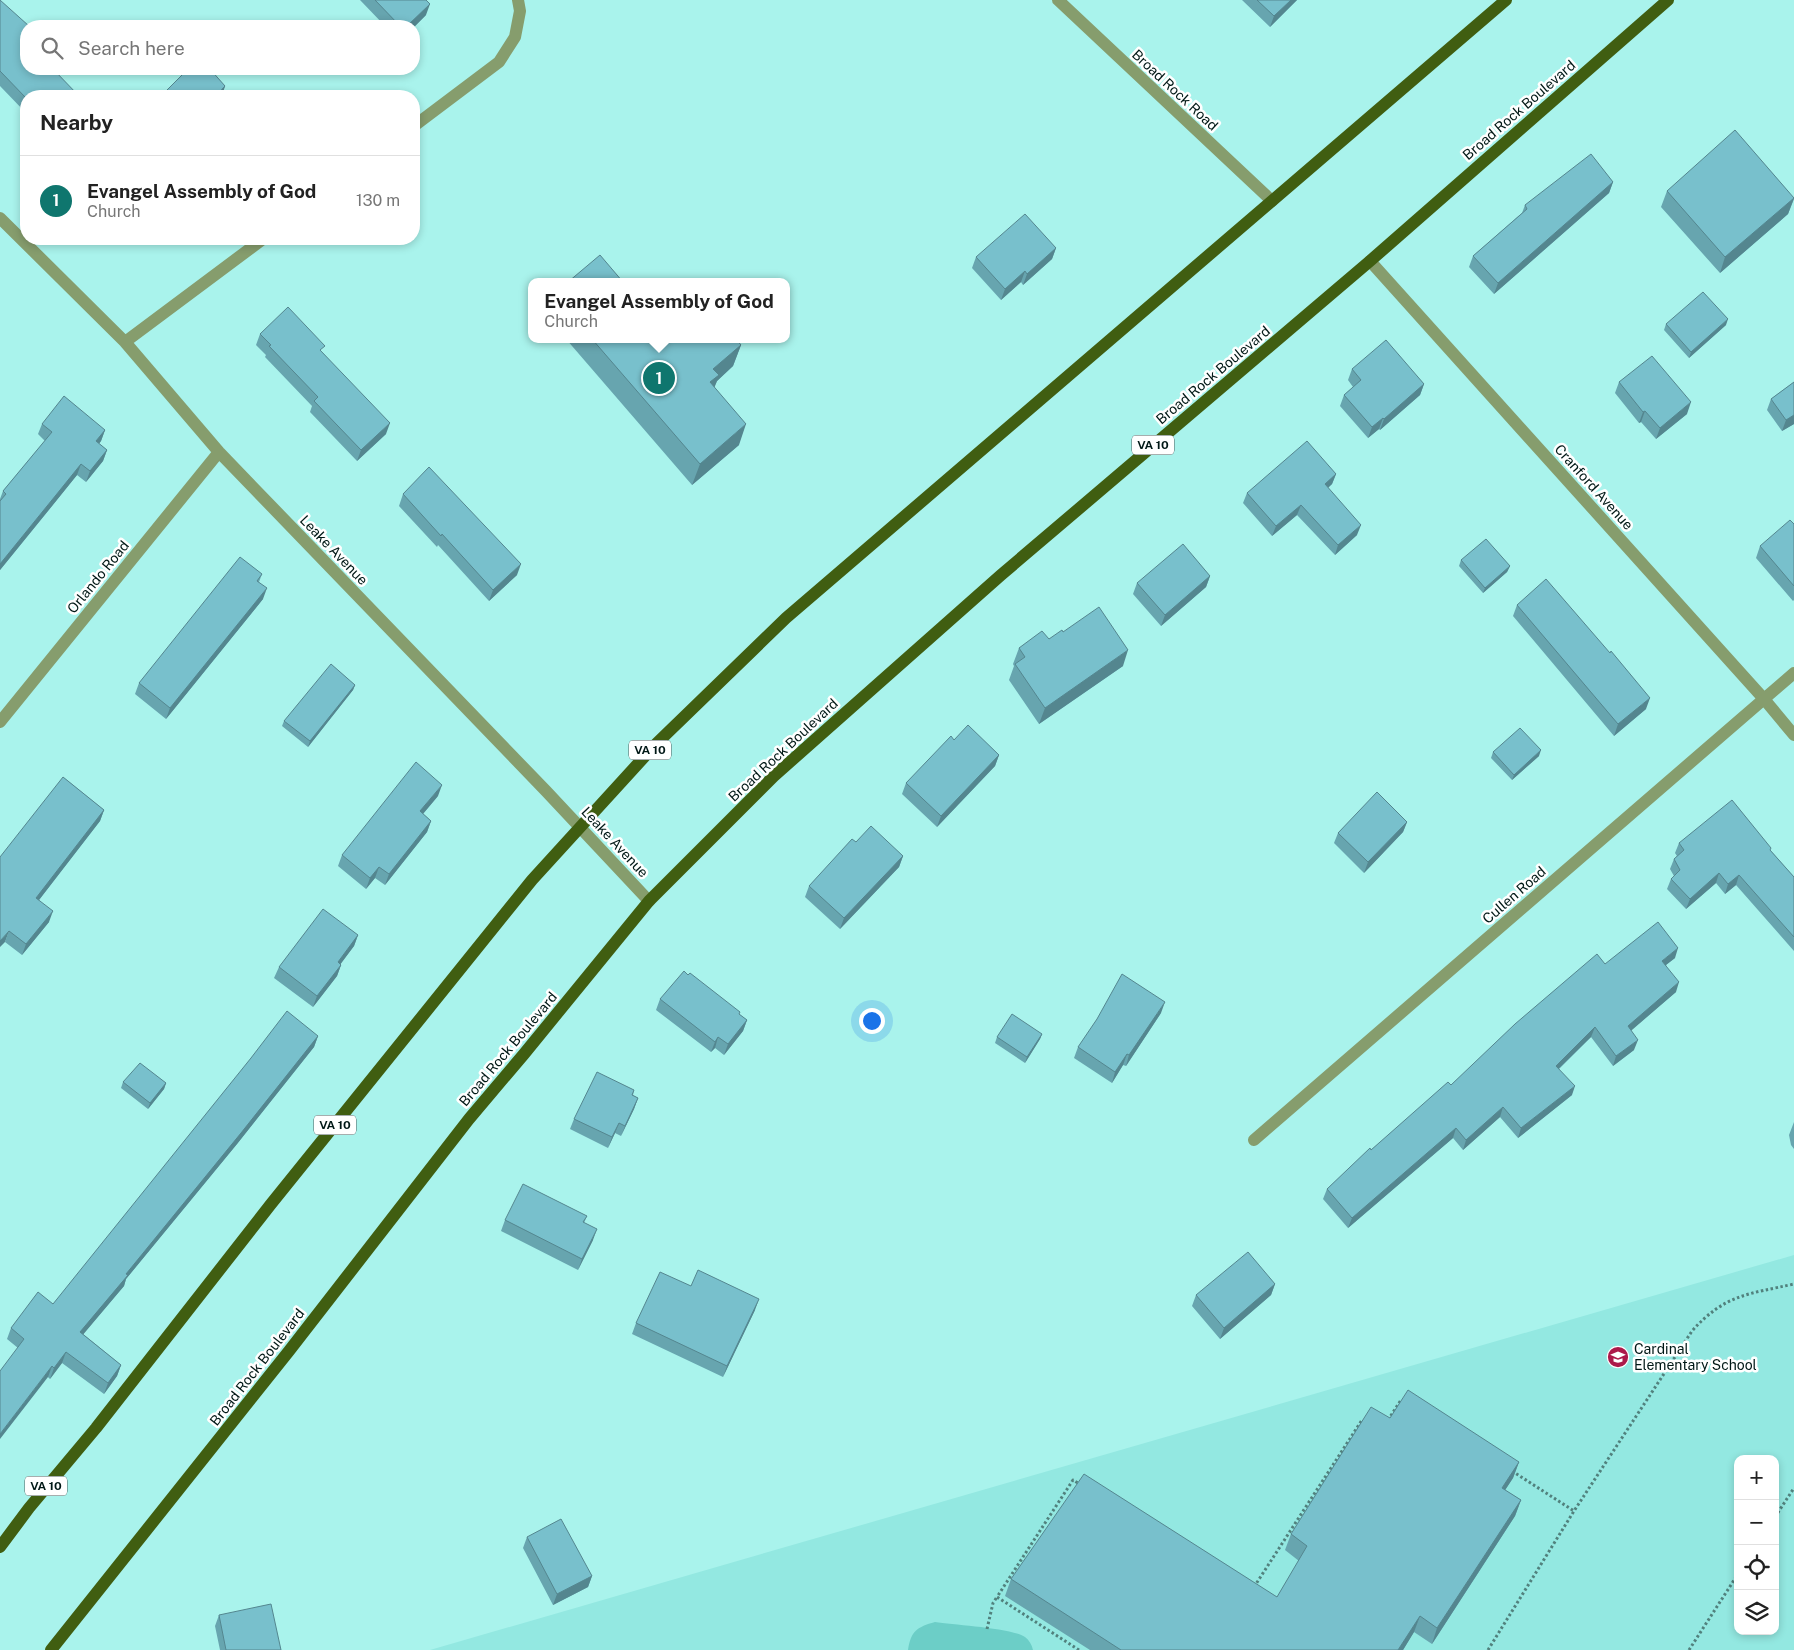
<!DOCTYPE html>
<html lang="en">
<head>
<meta charset="utf-8">
<style>
  body { margin:0; font-family:"Public Sans",sans-serif; background:#f6f6f6; color:#222 }
  .controls { position:absolute; right:15px; bottom:15px; display:grid; overflow:hidden; border-radius:10px; box-shadow:0 2px 8px #0003 }
  .controls button { width:45px; height:45px; display:grid; place-items:center; padding:0; border:0; border-bottom:1px solid #e0e0e0; background:#fff; color:#222; font:25px sans-serif }
  .you { position:absolute; left:871px; top:1020px; width:18px; height:18px; margin:-12px; border:4px solid #fff; border-radius:50%; background:#1a73e8; box-shadow:0 0 0 8px #1a73e833 }
  .badge { display:grid; place-items:center; width:32px; height:32px; border-radius:50%; background:#0f766e; color:#fff; font-size:16px; font-weight:700 }
  .pin { position:absolute; translate:-50% -50%; border:2px solid #fff; box-shadow:0 1px 5px #0006 }
  .popup { position:absolute; left:528px; top:278px; width:262px; height:65px; box-sizing:border-box; display:grid; place-content:center; border-radius:10px; background:#fff; filter:drop-shadow(0 1px 4px #0005); font-size:16px; white-space:nowrap; color:#767676 }
  .popup b { font-size:19px; color:#222 }
  .popup::after { content:''; position:absolute; left:50%; top:100%; margin-left:-10px; border:10px solid transparent; border-top-color:#fff }
  .list { margin:0; padding:0; list-style:none }
  h2 { display:flex; justify-content:space-between; align-items:center; height:65px; margin:0; padding:0 20px; font-size:21px }
  h2 small { font-size:16px; font-weight:400; color:#767676 }
  .list li { display:grid; grid-template-columns:32px 1fr auto; gap:15px; align-items:center; box-sizing:border-box; height:90px; padding:0 20px; border-top:1px solid #e0e0e0 }
  .list b { display:block; font-size:19px; white-space:nowrap }
  .list p { margin:0; font-size:16px; white-space:nowrap; color:#767676 }
  .list em { font-size:16px; font-style:normal; color:#767676 }
  .icon { flex:none; width:28px; height:28px; fill:none; stroke:currentColor; stroke-width:2; stroke-linecap:round; stroke-linejoin:round }
  .map { position:relative; flex:none; width:1794px; height:1650px; overflow:hidden }
  .search { position:absolute; background:#fff; box-shadow:0 2px 8px #0003; left:20px; top:20px; width:400px; height:55px; display:flex; align-items:center; gap:12px; box-sizing:border-box; padding:0 18px; border-radius:20px; color:#767676; font-size:19px }
  .panel { position:absolute; background:#fff; box-shadow:0 2px 8px #0003; left:20px; top:90px; width:400px; height:155px; border-radius:20px }
  .map>svg:first-child { display:block }
  .built { fill:#93e8e1; fill-rule:evenodd }
  .green { fill:#6ccec7 }
  .lines { fill:none; stroke-linecap:round; stroke-linejoin:round }
  .path { stroke:#51817d; stroke-width:3; stroke-dasharray:2.5 2.5; stroke-linecap:butt }
  .minor { stroke:#869d6d; stroke-width:12 }
  .primary { stroke:#405e11; stroke-width:12 }
  .wall { fill:#67a5af }
  .shaded-wall { fill:#54868f }
  .building { fill:#78c0cc; stroke:#54868f }
  .labels { text-anchor:middle; stroke-width:5; stroke-linejoin:round; paint-order:stroke }
  .shield { fill:#fff; stroke:#4c5d5c; stroke-width:1 }
  .shield-label { font-size:12px; font-weight:bold; fill:#001816 }
  .street-label { font-size:14px; fill:#001816; stroke:#fff }
  .poi-label { font-size:14px; fill:#001816; stroke:#fff; text-anchor:start }
</style>
</head>
<body>
<div class="map">
<svg width="1794" height="1650" viewBox="0 0 1794 1650">
  <rect width="100%" height="100%" fill="#a9f3ec"/>
  <path class="built" d="M1794,1255V1650H430ZM1738,1459H1775V1631H1738Z"/>
  <path class="green" d="M935,1622C954,1625 1012,1628 1025,1637C1029,1640 1032,1645 1033,1650H908C911,1631 917,1627 935,1622Z"/>
  <g class="lines">
    <path class="path" d="M1388,1420L1401,1400L1403,1401
      M1512,1471L1574,1511
      M1775,1517L1794,1488
      M1254,1587L1362,1420L1366,1422
      M987,1629L993,1603L997,1597
      M1079,1650L997,1597L1073,1480L1081,1485
      M1488,1650L1574,1511L1692,1331C1725,1294 1749,1294 1794,1284
      M1689,1650L1738,1574"/>
    <path class="minor" d="M1058,0L1272,201
      M414,126L499,62L515,37L520,11L518,0
      M0,218L125,342L219,452L546,791L649,901
      M1370,261L1764,699L1794,735
      M125,342L263,239
      M0,722L219,452
      M1254,1140L1794,673"/>
    <path class="primary" d="M0,1547L29,1508L96,1428L271,1204L532,880L656,744L786,618L1506,0
      M51,1650L289,1351L469,1119L524,1054L649,901L774,776L1001,575L1370,261L1668,0"/>
  </g>
  <path class="wall" d="M0,0L26,69V113L0,86Z
    M360,0H426V15L414,27V26H385Z
    M1242,0H1297L1270,27Z
    M225,86L223,92L219,96H164L166,91Z
    M1613,182L1609,193L1494,294L1469,267L1473,256L1522,213L1525,205Z
    M1667,191L1794,198V199L1788,214L1720,273L1661,207Z
    M1056,248L1052,259L1023,285L1021,282L1001,300L972,268L976,257Z
    M1666,324L1726,325L1689,358L1664,330Z
    M260,334L322,352L386,434L357,461L310,412L312,406L265,357L266,355L256,345Z
    M566,339H673L676,343L741,345L733,366L717,381L714,387L739,445L692,485Z
    M1352,369L1424,384L1420,395L1380,430L1379,429L1368,438L1340,406L1344,395L1353,387L1348,380Z
    M1619,382L1687,414L1656,439L1641,422L1639,423L1615,393Z
    M1794,382V424L1782,431L1767,410L1771,399Z
    M42,424L105,430L101,441L99,444L107,450L103,461L86,482L77,475L52,506L0,570V499L3,491L45,441L38,434Z
    M1336,474L1332,484L1328,488L1357,535L1335,555L1297,515L1272,536L1243,503L1247,493Z
    M403,494L517,575L489,601L438,545L437,547L399,506Z
    M1794,524V600L1793,601L1756,558L1760,546Z
    M1461,560L1510,566L1507,572L1483,593L1459,566Z
    M262,574L259,582L263,599L166,719L135,694L139,683Z
    M1210,576L1206,587L1161,626L1133,594L1137,583Z
    M1517,605L1646,709L1614,736L1513,616Z
    M1063,632L1123,666L1039,724L1009,680L1014,666L1013,664L1019,648L1049,639Z
    M355,685L353,690L308,747L282,726L284,721Z
    M954,740L999,755L995,766L937,827L902,794L906,783Z
    M1493,752L1539,756L1512,780L1491,758Z
    M63,777L104,810L100,821L39,900L49,922L22,955L5,942Z
    M438,796L423,814L431,821L427,832L385,885L375,878L366,889L338,866L342,855Z
    M1407,822L1403,832L1364,873L1334,843L1338,833Z
    M856,842L903,856L899,867L840,929L805,897L809,886Z
    M1679,843L1771,851L1794,877V951L1736,885L1725,894L1716,883L1686,909L1667,889L1671,879L1674,876L1670,869L1674,859L1677,856L1675,853Z
    M358,935L354,946L340,964L341,965L337,976L313,1007L274,978L279,967Z
    M1675,958L1666,965L1676,992L1631,1030L1634,1050L1613,1066L1591,1037L1559,1069L1572,1095L1518,1138L1500,1117L1463,1150L1453,1138L1348,1228L1323,1199L1327,1189L1371,1150L1451,1085L1605,964Z
    M660,999L739,1014L747,1020L743,1031L724,1055L715,1048L711,1052L656,1010Z
    M1161,1013L1126,1066L1123,1065L1112,1083L1074,1058L1078,1047Z
    M1042,1034L1040,1039L1025,1063L995,1043L997,1037Z
    M318,1036L314,1047L237,1144L126,1279L124,1286L83,1334L121,1365L117,1376L104,1394L62,1363L50,1379L18,1348L7,1339L11,1328L53,1304Z
    M123,1082L166,1083L164,1089L148,1109L121,1088Z
    M634,1090L633,1095L638,1098L634,1109L621,1136L615,1133L608,1148L570,1129L574,1119Z
    M1794,1122V1149L1791,1145L1789,1135Z
    M587,1216L584,1223L593,1240L578,1270L501,1231L505,1220Z
    M1275,1284L1271,1295L1220,1339L1192,1306L1196,1295Z
    M691,1286L755,1310L723,1377L632,1334L636,1323Z
    M1390,1418L1519,1462L1513,1478L1505,1490L1521,1500L1515,1516L1432,1644L1414,1632L1403,1650H1090L1005,1596L1011,1579L1277,1597L1299,1561L1285,1550L1291,1534Z
    M527,1537L592,1576L588,1587L553,1605L523,1548Z
    M219,1615L281,1650H220L215,1626Z"/>
  <path class="shaded-wall" d="M1291,0H1297L1270,27L1274,16Z
    M430,4L426,15L414,27V26H407Z
    M225,86L223,92L219,96H216Z
    M1613,182L1609,193L1494,294L1498,283Z
    M1794,198L1788,214L1720,273L1725,257Z
    M1056,248L1052,259L1023,285L1027,274Z
    M1025,271L1021,282L1001,300L1005,289Z
    M1728,319L1726,325L1689,358L1691,352Z
    M741,345L733,366L717,381L711,396L703,403L713,369Z
    M1424,384L1420,395L1380,430L1384,419Z
    M1691,402L1687,414L1656,439L1660,428Z
    M1645,411L1641,422L1639,423L1643,412Z
    M1794,415V424L1782,431L1786,420Z
    M1383,418L1379,429L1368,438L1372,427Z
    M390,423L386,434L357,461L361,450Z
    M746,424L739,445L692,485L700,464Z
    M105,430L101,441L92,452L96,441Z
    M107,450L103,461L86,482L90,471Z
    M81,464L77,475L52,506L0,570V564L56,495Z
    M1336,474L1332,484L1321,494L1325,484Z
    M1301,505L1297,515L1272,536L1276,526Z
    M1361,525L1357,535L1335,555L1338,545Z
    M521,564L517,575L489,601L493,590Z
    M1510,566L1507,572L1483,593L1485,588Z
    M1210,576L1206,587L1161,626L1165,615Z
    M267,588L263,599L166,719L170,708Z
    M1128,650L1123,666L1039,724L1045,708Z
    M355,685L353,690L308,747L310,741Z
    M1650,698L1646,709L1614,736L1618,724Z
    M1541,750L1539,756L1512,780L1514,775Z
    M999,755L995,766L937,827L941,816Z
    M442,785L438,796L416,822L420,811Z
    M104,810L100,821L32,909L36,898Z
    M431,821L427,832L385,885L389,874Z
    M1407,822L1403,832L1364,873L1368,862Z
    M903,856L899,867L840,929L844,918Z
    M379,867L375,878L366,889L370,878Z
    M1719,873L1716,883L1686,909L1690,899Z
    M1739,875L1736,885L1725,894L1728,884Z
    M53,911L49,922L22,955L26,944Z
    M9,931L5,942L0,947V941Z
    M358,935L354,946L334,973L338,962Z
    M1678,948L1675,958L1658,971L1662,961Z
    M341,965L337,976L313,1007L317,996Z
    M1679,982L1676,992L1625,1036L1628,1026Z
    M1165,1002L1161,1013L1126,1066L1129,1055Z
    M747,1020L743,1031L724,1055L728,1044Z
    M1595,1027L1591,1037L1552,1075L1556,1066Z
    M1042,1034L1040,1039L1025,1063L1027,1057Z
    M318,1036L314,1047L237,1144L126,1279L124,1286L76,1343L80,1332L126,1274Z
    M718,1037L715,1048L711,1052L715,1042Z
    M1638,1040L1634,1050L1613,1066L1616,1056Z
    M1127,1054L1123,1065L1112,1083L1115,1072Z
    M166,1083L164,1089L148,1109L150,1103Z
    M1575,1086L1572,1095L1518,1138L1521,1128Z
    M638,1098L634,1109L621,1136L625,1126Z
    M1503,1107L1500,1117L1463,1150L1466,1140Z
    M619,1123L615,1133L608,1148L612,1137Z
    M1456,1128L1453,1138L1348,1228L1352,1218Z
    M597,1229L593,1240L578,1270L582,1259Z
    M1275,1284L1271,1295L1220,1339L1224,1328Z
    M759,1299L755,1310L723,1377L727,1366Z
    M66,1352L62,1363L50,1379L54,1368Z
    M121,1365L117,1376L104,1394L108,1383Z
    M52,1366L48,1377L0,1439V1434Z
    M1519,1462L1513,1478L1496,1504L1502,1488Z
    M1521,1500L1515,1516L1432,1644L1437,1628Z
    M592,1576L588,1587L553,1605L557,1594Z
    M1420,1616L1414,1632L1403,1650H1398Z"/>
  <path class="building" d="M0,0L29,26H26V69H53L79,96H26V98L0,71Z
    M375,0H426L430,4L407,26H400Z
    M1257,0H1291L1274,16Z
    M188,69H210L225,86L216,96H172L166,91Z
    M1735,130L1794,198L1725,257L1667,191Z
    M1591,154L1613,182L1498,283L1473,256L1527,209L1525,205Z
    M1025,214L1056,248L1027,274L1025,271L1005,289L976,257Z
    M600,255L623,282H568Z
    M1703,292L1728,319L1691,352L1666,324Z
    M288,307L325,346L320,350L390,423L361,450L314,401L318,397L269,346L271,345L260,334Z
    M592,339H673L676,343L680,339H736L741,345L713,369L719,375L710,382L746,424L700,464Z
    M1386,340L1424,384L1384,419L1383,418L1372,427L1344,395L1361,380L1352,369Z
    M1652,356L1691,402L1660,428L1645,411L1643,412L1619,382Z
    M1794,382V415L1786,420L1771,399Z
    M64,396L105,430L96,441L107,450L90,471L81,464L56,495L0,564V501L6,494L3,491L52,432L42,424Z
    M1307,441L1336,474L1325,484L1361,525L1338,545L1301,505L1276,526L1247,493Z
    M429,467L521,564L493,590L442,534L441,536L403,494Z
    M1790,520L1794,524V586L1760,546Z
    M1486,539L1510,566L1485,588L1461,560Z
    M1183,544L1210,576L1165,615L1137,583Z
    M240,557L262,574L257,581L267,588L170,708L139,683Z
    M1546,579L1610,653L1611,651L1650,698L1618,724L1517,605Z
    M1099,607L1128,650L1045,708L1015,664L1025,657L1019,648L1042,631L1049,639L1062,630L1063,632Z
    M331,664L355,685L310,741L284,721Z
    M968,725L999,755L941,816L906,783L951,736L954,740Z
    M1520,728L1541,750L1514,775L1493,752Z
    M416,762L442,785L420,811L431,821L389,874L379,867L370,878L342,855Z
    M63,777L104,810L36,898L53,911L26,944L9,931L0,941V857Z
    M1377,792L1407,822L1368,862L1338,833Z
    M1732,800L1771,848L1770,850L1794,877V937L1739,875L1728,884L1719,873L1690,899L1671,879L1680,870L1674,859L1684,850L1679,843Z
    M871,826L903,856L844,918L809,886L852,839L856,842Z
    M323,909L358,935L338,962L341,965L317,996L279,967Z
    M1658,922L1678,948L1662,961L1679,982L1628,1026L1638,1040L1616,1056L1595,1027L1556,1066L1575,1086L1521,1128L1503,1107L1466,1140L1456,1128L1352,1218L1327,1189L1370,1148L1371,1150L1448,1082L1451,1085L1515,1024L1597,954L1605,964Z
    M684,971L688,975L690,973L740,1012L739,1014L747,1020L728,1044L718,1037L715,1042L660,999Z
    M1122,974L1165,1002L1129,1055L1127,1054L1115,1072L1078,1047L1097,1019Z
    M287,1011L318,1036L241,1133L126,1274L128,1275L80,1332L121,1365L108,1383L66,1352L54,1368L52,1366L0,1434V1371L24,1339L11,1328L38,1292L53,1304L251,1058Z
    M1012,1014L1042,1034L1027,1057L997,1037Z
    M140,1063L166,1083L150,1103L123,1082Z
    M597,1072L634,1090L632,1095L638,1098L625,1126L619,1123L612,1137L574,1119Z
    M523,1184L587,1216L583,1222L597,1229L582,1259L505,1220Z
    M1248,1252L1275,1284L1224,1328L1196,1295Z
    M698,1270L759,1299L727,1366L636,1323L660,1272L691,1286Z
    M1408,1390L1519,1462L1502,1488L1521,1500L1437,1628L1420,1616L1398,1650H1121L1011,1579L1084,1474L1277,1597L1307,1546L1291,1534L1371,1407L1390,1418Z
    M561,1519L592,1576L557,1594L527,1537Z
    M271,1604L281,1650H226L219,1615Z"/>
  <defs>
    <g id="school-disc" transform="scale(1.125)"><circle r="9.5" fill="#ac194a" stroke="#fff"/><path d="M0-5L7-2L0 1L-7-2ZM-4 1L0 2.5L4 1V4Q0 6-4 4Z" fill="#fff"/></g>
  </defs>
  <g fill-rule="evenodd">
    <use href="#school-disc" x="1618" y="1357"/>
  </g>
  <g class="labels">
    <g class="shield">
      <rect x="1132" y="435.5" width="42" height="19" rx="4"/>
      <rect x="629" y="740.5" width="42" height="19" rx="4"/>
      <rect x="314" y="1115.5" width="42" height="19" rx="4"/>
      <rect x="25" y="1476.5" width="42" height="19" rx="4"/>
    </g>
    <g class="shield-label">
      <text x="1153" y="449">VA 10</text>
      <text x="650" y="754">VA 10</text>
      <text x="335" y="1129">VA 10</text>
      <text x="46" y="1490">VA 10</text>
    </g>
    <g class="street-label">
      <text transform="translate(1175 90) rotate(43)" y="5">Broad Rock Road</text>
      <text transform="translate(1519 110) rotate(-41)" y="5">Broad Rock Boulevard</text>
      <text transform="translate(1213 375) rotate(-40)" y="5">Broad Rock Boulevard</text>
      <text transform="translate(1594 487) rotate(48)" y="5">Cranford Avenue</text>
      <text transform="translate(334 550) rotate(46)" y="5">Leake Avenue</text>
      <text transform="translate(98 577) rotate(-51)" y="5">Orlando Road</text>
      <text transform="translate(783 750) rotate(-43)" y="5">Broad Rock Boulevard</text>
      <text transform="translate(615 842) rotate(47)" y="5">Leake Avenue</text>
      <text transform="translate(1514 895) rotate(-41)" y="5">Cullen Road</text>
      <text transform="translate(508 1049) rotate(-50)" y="5">Broad Rock Boulevard</text>
      <text transform="translate(257 1367) rotate(-52)" y="5">Broad Rock Boulevard</text>
    </g>
    <g class="poi-label">
      <text x="1634" y="1354">Cardinal<tspan x="1634" dy="16">Elementary School</tspan></text>
    </g>
  </g>
</svg>
<div class="controls">
<button>+</button>
<button>−</button>
<button><svg class="icon" aria-label="locate" viewBox="0 0 24 24"><circle cx="12" cy="12" r="6"/><path d="M12 2v4M12 18v4M2 12h4M18 12h4"/></svg></button>
<button><svg class="icon" aria-label="layers" viewBox="0 0 24 24"><path d="M12 4l9 5-9 5-9-5zM3 14l9 5 9-5"/></svg></button>
</div>
<div class="you"></div>
<div class="pin badge" style="left:659px;top:378px">1</div>
<div class="popup"><b>Evangel Assembly of God</b>Church</div>
<div class="search"><svg class="icon" aria-label="search" viewBox="0 0 24 24"><circle cx="10" cy="10" r="6"/><path d="M15 15l6 6"/></svg>Search here</div>
<section class="panel">
<h2>Nearby<small></small></h2>
<ul class="list">
<li><span class="badge">1</span><div><b>Evangel Assembly of God</b><p>Church</p></div><em>130 m</em></li>
</ul>
</section>
</div>
</body>
</html>
